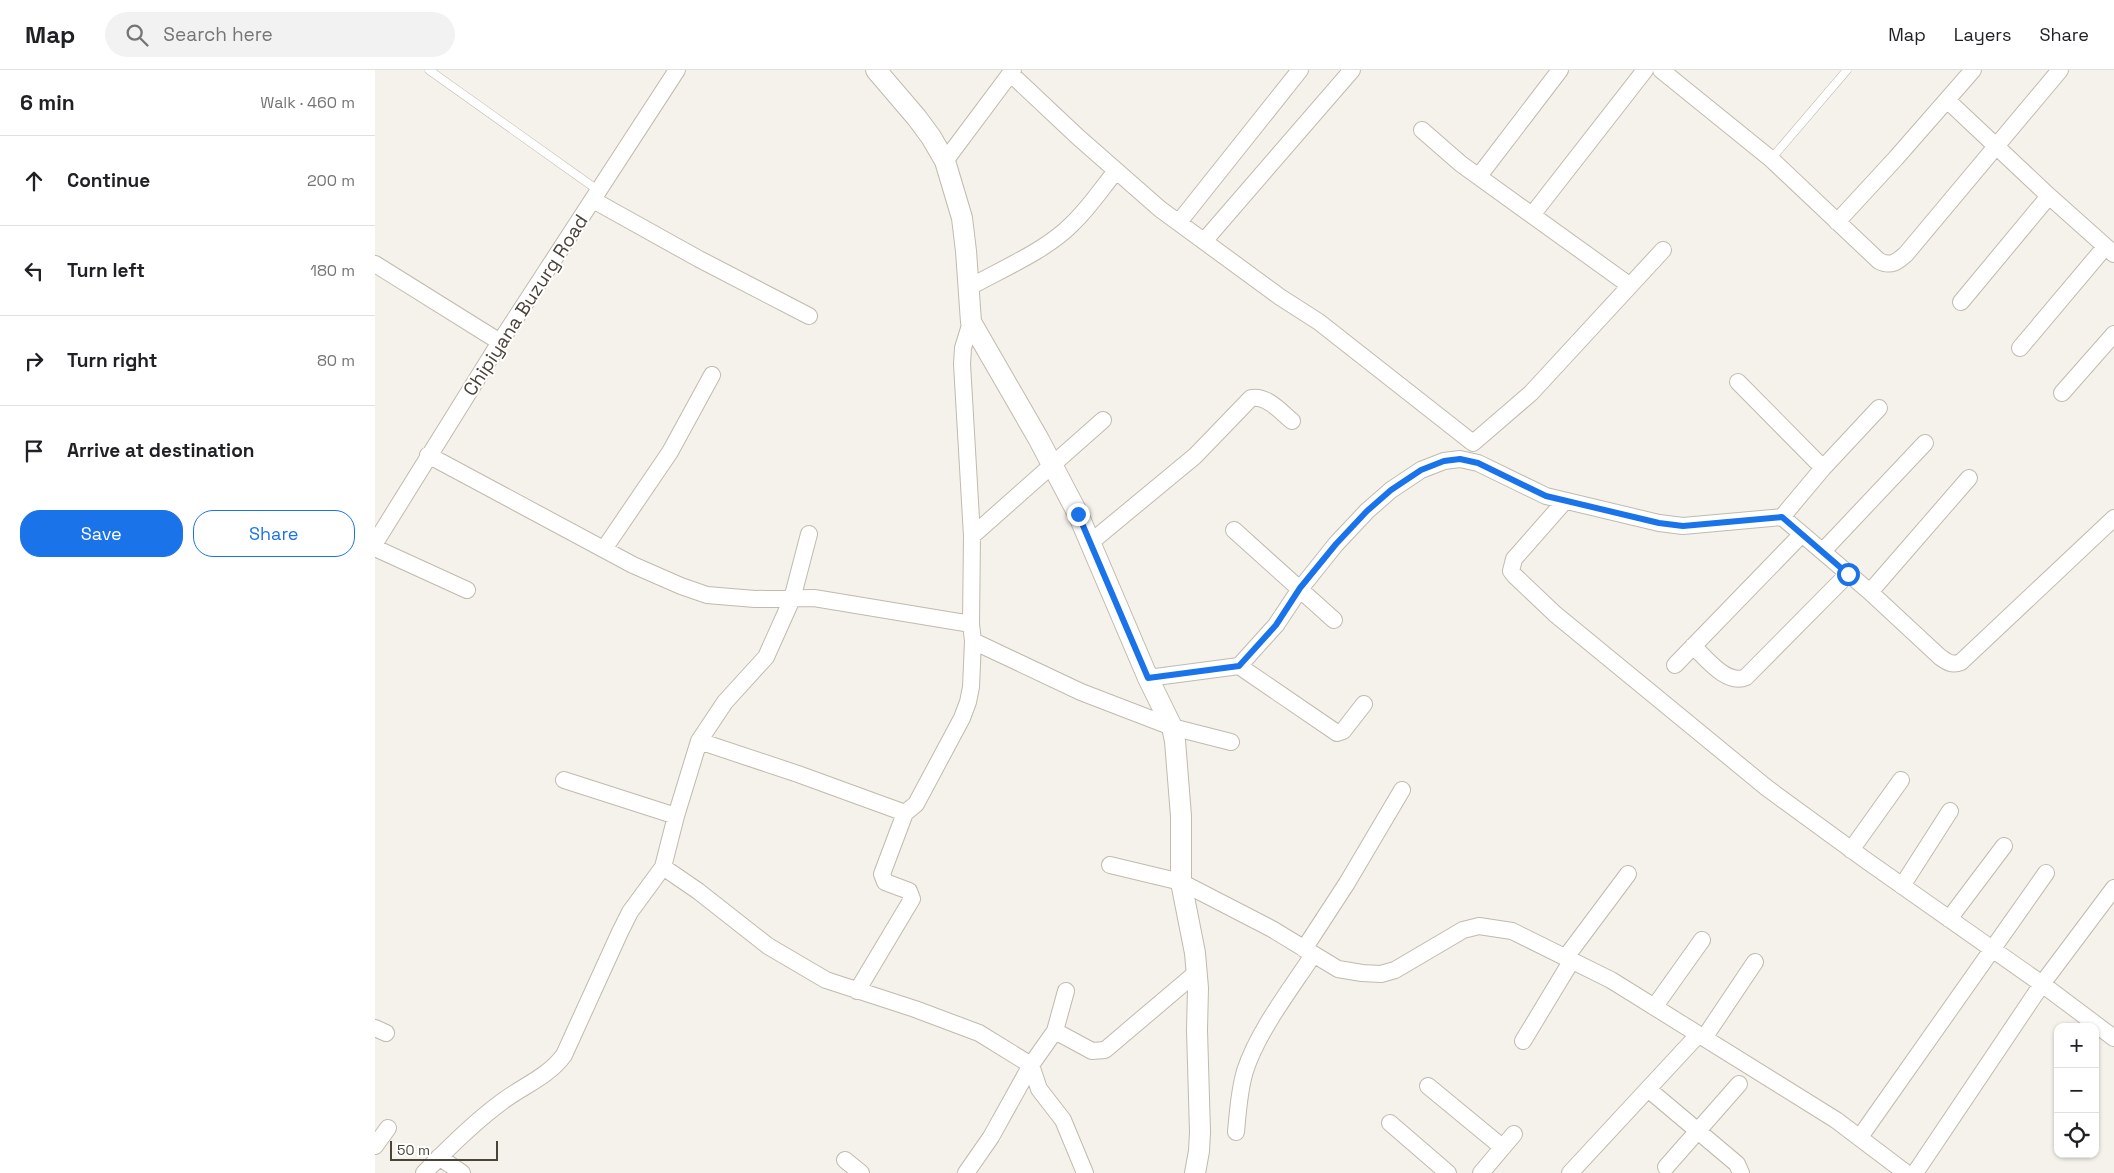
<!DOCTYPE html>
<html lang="en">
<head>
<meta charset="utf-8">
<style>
  body { margin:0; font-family:"Space Grotesk",sans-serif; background:#f2f2f2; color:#202124 }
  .controls { position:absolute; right:15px; bottom:15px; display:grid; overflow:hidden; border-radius:10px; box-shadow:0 1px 4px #0004 }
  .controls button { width:45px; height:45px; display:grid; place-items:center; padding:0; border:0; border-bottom:1px solid #e0e0e0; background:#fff; color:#202124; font:25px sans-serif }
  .scale { position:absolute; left:15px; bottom:12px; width:108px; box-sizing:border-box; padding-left:5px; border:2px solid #4a4338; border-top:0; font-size:14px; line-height:18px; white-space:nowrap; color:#4a4338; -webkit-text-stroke:4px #fff; paint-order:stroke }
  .stop { position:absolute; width:15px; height:15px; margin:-11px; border:4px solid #1a73e8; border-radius:50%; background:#fff }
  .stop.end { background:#1a73e8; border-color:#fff; box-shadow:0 1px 5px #0008 }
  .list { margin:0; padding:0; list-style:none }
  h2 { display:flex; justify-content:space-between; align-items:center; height:65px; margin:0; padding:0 20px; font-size:21px }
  h2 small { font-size:16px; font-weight:400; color:#757577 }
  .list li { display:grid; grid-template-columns:32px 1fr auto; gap:15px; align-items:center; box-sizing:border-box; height:90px; padding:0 20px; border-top:1px solid #e0e0e0 }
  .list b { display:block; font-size:19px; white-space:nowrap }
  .list em { font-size:16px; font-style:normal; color:#757577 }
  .actions { display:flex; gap:10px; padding:15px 20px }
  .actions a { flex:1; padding:11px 0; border:1px solid #1a73e8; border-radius:20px; text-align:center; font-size:18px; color:#1a73e8 }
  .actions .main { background:#1a73e8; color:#fff }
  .icon { flex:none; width:28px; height:28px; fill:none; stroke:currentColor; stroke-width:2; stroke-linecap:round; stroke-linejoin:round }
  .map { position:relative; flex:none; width:1739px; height:1103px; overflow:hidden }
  header { display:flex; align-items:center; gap:30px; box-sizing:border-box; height:70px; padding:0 25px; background:#fff; border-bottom:1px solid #e0e0e0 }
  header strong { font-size:24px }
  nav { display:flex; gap:28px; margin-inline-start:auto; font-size:18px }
  .search { width:350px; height:45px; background:#f2f2f2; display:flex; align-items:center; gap:12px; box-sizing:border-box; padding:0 18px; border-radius:28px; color:#757577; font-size:19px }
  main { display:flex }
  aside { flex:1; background:#fff }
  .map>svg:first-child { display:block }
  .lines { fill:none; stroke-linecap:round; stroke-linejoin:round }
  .service-casing { stroke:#c1baad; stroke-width:9 }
  .minor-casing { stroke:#c1baad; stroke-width:18 }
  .tertiary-casing { stroke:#c1baad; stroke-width:22 }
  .service { stroke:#fff; stroke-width:8 }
  .minor { stroke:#fff; stroke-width:16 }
  .tertiary { stroke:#fff; stroke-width:20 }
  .route { stroke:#1a73e8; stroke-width:6 }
  .labels { text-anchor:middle; stroke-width:4; stroke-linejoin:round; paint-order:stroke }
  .street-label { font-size:19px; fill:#4a4338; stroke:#fff }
</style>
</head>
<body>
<header>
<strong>Map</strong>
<div class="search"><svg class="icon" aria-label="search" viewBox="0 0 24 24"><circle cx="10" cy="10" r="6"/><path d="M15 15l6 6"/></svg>Search here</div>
<nav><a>Map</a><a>Layers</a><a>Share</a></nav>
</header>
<main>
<aside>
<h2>6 min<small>Walk · 460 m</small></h2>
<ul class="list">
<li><svg class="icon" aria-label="ahead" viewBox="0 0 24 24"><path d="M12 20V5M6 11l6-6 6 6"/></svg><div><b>Continue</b></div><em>200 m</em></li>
<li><svg class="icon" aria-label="left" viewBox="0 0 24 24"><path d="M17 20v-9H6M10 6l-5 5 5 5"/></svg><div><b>Turn left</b></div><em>180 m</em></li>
<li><svg class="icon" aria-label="right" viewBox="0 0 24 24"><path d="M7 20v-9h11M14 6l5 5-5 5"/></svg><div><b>Turn right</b></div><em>80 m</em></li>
<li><svg class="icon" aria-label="arrive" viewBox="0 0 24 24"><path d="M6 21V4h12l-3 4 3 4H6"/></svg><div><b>Arrive at destination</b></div></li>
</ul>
<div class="actions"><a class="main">Save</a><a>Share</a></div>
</aside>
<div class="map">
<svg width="1739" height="1103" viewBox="0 0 1739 1103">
  <rect width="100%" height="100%" fill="#f5f2eb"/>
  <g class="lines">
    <g class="service-casing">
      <path id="service" d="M54,0L224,121
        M1396,89L1472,0"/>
    </g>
    <g class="minor-casing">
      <path id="minor" d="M1286,0L1396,89L1504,191C1516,197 1522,192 1531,184L1685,0
        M636,4L703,67L785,139L905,227L944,252L1098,373L1156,323L1288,180
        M1572,30L1674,126L1739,184
        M1047,60L1086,94L1254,215
        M570,91L638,0
        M1104,106L1185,0
        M218,130L324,189L434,246
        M1157,145L1270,0
        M804,152L925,0
        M1462,152L1521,88L1598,0
        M830,170L977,0
        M0,194L125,272
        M593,218C625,200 672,180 697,154C714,138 727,118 741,101
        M1586,232L1674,126
        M596,252L588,278L587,294L597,466L596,554
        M1645,278L1730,177
        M1363,312L1448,398
        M1687,323L1739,264
        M53,385L258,495L306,516L332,525L380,529L439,528L596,554L598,571L706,622L797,657L856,672
        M1190,431L1139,489L1136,501L1140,506L1180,544L1392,718L1492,791L1667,914L1739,968
        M1407,447L1448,398L1504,338
        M859,460L959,550
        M597,466L728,350
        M716,472L820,386L876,328C892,325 906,342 917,351
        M0,473L125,272L302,0
        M0,478L92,520
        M229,479L295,382L337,305
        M1448,481L1550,373
        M1495,522L1594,408
        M1318,576C1331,588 1352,616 1371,607L1473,504
        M1300,595L1427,464
        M864,596L901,555L925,519L961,474L992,441L1016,420L1046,400L1069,391L1085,389L1103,393L1171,426L1284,453L1308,456L1407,447L1495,522L1565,587C1572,592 1577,596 1586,592L1739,448
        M773,608L864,596L962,663L968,661L989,634
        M324,671L423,704L530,743L541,734L587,648L593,632L596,617L598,571
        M189,710L301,746
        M1476,780L1526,710
        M735,795L806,812L897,859L963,899L987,903L1006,904L1020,900L1088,860L1104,856L1137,861L1236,910L1461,1050L1531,1103
        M288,797L323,821L393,876L451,910L540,939L604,963L656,995L664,1019L688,1050L710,1103
        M1527,816L1575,741
        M1574,849L1629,776
        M929,879L972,813L1027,720
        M1191,887L1253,804
        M482,921L537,829L534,821L510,812L507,804L530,743
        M1280,936L1327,870
        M0,958L11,963
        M680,961L717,981L730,980L822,902
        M1329,968L1380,892
        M1148,971L1197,890
        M1053,1016L1127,1077
        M1273,1019L1362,1094L1366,1103
        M1015,1053L1073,1103
        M861,1062C863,1041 864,1021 870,1001C883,961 915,920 938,885
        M1485,1067L1671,803
        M0,1076L13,1058
        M64,1087L87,1103
        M470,1090L486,1103
        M1291,1097L1364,1014
        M49,1103C74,1077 99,1052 128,1031C148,1016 174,1006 189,985L245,862L255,842L288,797L301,746L324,671L350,632L391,587L417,529L434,464
        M591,1103L616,1067L656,995L680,961L691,921
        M1106,1103L1139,1064
        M1195,1103L1323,965
        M1540,1103L1667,914L1739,818"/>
    </g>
    <g class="tertiary-casing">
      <path id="tertiary" d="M501,0L542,48L556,67L570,91L587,148L591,181L596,252L663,368L703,444L773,608L797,657L800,671L806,746V812L820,883L823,918L822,960L825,1062L824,1081L820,1103"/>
    </g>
    <use href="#service" class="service"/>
    <use href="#minor" class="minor"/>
    <use href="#tertiary" class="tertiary"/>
  </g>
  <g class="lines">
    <path class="route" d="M703,444L773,608L864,596L901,555L925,518L961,474L992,441L1016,420L1046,400L1069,391L1085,389L1103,393L1171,426L1284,453L1308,456L1407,447L1473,504"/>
  </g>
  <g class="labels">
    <g class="street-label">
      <text transform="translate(150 235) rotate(-57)" y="7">Chipiyana Buzurg Road</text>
    </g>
  </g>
</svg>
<div class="controls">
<button>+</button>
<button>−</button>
<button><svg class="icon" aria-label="locate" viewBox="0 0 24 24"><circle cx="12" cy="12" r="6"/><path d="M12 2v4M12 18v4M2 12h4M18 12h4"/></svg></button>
</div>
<div class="scale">50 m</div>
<div class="stop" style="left:1473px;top:504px"></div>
<div class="stop end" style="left:703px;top:444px"></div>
</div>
</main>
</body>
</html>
